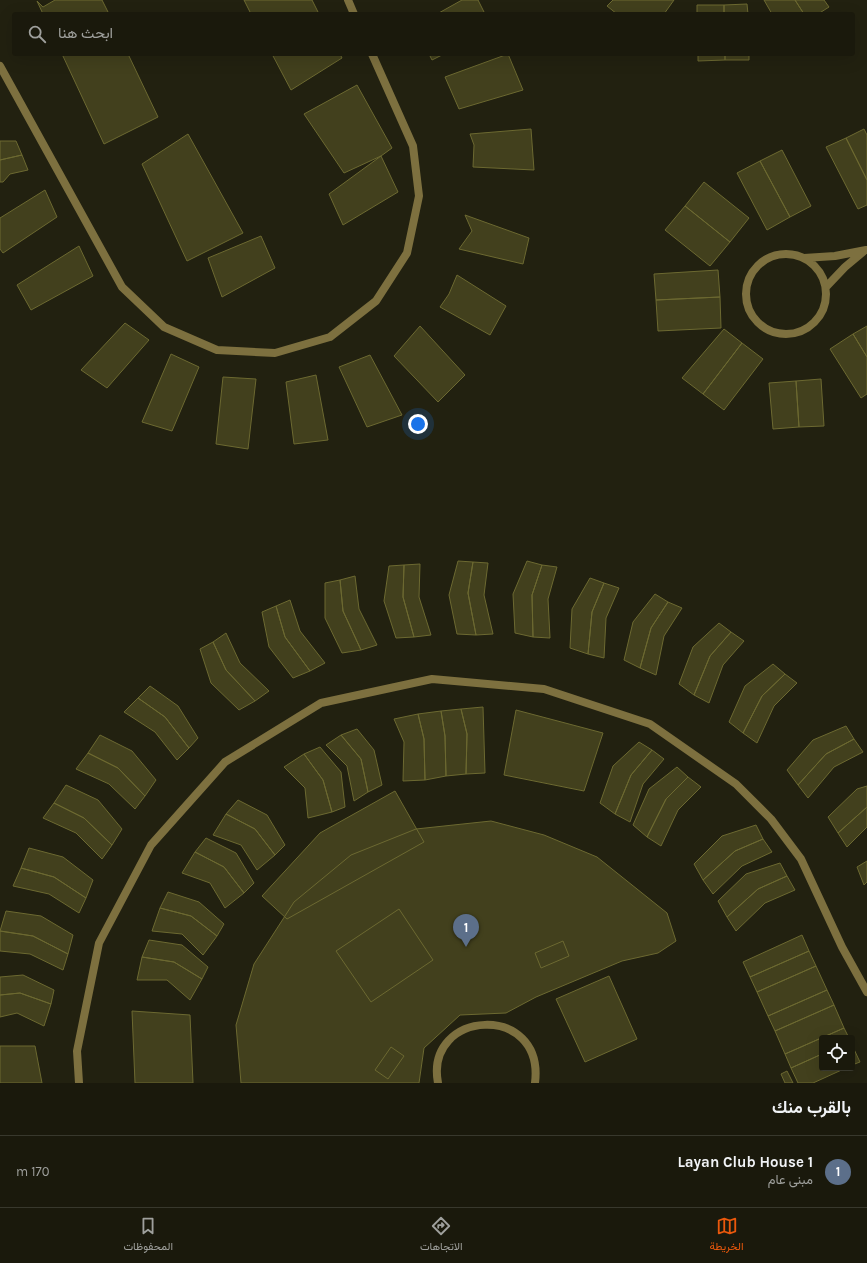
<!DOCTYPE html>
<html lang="ar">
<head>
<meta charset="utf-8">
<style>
  body { margin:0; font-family:Karla,Vazirmatn,sans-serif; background:#232215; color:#f1f3f6; direction:rtl }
  .controls { position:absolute; right:12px; bottom:12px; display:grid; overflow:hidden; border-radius:4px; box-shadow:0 4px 16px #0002 }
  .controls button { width:36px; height:36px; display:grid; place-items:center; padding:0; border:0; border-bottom:1px solid #38382d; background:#1a190c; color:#f1f3f6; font:20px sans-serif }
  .you { position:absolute; left:418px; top:424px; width:14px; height:14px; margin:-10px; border:3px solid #fff; border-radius:50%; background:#1a73e8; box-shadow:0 0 0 6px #1a73e833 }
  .badge { display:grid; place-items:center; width:26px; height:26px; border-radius:50%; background:#ea580c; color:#fff; font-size:13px; font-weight:700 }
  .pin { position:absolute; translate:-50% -33px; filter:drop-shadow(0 1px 2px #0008) }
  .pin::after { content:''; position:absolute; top:21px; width:14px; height:12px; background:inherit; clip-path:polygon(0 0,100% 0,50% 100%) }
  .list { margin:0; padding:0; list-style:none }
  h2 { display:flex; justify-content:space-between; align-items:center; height:52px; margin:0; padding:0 16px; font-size:17px }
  h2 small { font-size:13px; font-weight:400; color:#9fa09d }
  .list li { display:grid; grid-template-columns:26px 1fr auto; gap:12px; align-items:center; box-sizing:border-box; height:72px; padding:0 16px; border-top:1px solid #38382d }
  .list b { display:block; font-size:15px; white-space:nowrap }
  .list p { margin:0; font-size:13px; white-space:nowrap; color:#9fa09d }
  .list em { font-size:13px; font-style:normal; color:#9fa09d }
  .icon { flex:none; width:22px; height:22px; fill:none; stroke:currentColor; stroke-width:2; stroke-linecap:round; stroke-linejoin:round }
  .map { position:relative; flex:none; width:867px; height:1083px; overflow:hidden; direction:ltr }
  .search { position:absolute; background:#1a190c; box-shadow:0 4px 16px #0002; left:12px; right:12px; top:12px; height:44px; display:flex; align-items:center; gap:10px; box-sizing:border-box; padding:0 14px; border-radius:4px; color:#9fa09d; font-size:15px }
  .sheet { height:124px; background:#1a190c }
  nav { display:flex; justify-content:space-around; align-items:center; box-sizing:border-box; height:56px; border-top:1px solid #38382d; background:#1a190c; font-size:11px; color:#9fa09d }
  nav a { display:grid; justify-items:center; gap:2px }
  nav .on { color:#ea580c }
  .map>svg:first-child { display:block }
  .building { fill:#42401d; stroke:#6c6931 }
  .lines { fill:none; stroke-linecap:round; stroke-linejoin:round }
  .minor { stroke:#7d703f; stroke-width:8 }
</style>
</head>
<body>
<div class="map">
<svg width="867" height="1083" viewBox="0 0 867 1083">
  <rect width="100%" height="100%" fill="#222110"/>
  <path class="building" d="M55,0H102L109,14H43L37,1L43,7Z
    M244,0H312L319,14H251Z
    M462,0H478L485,14H437Z
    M613,0H674L664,14H617L607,6Z
    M764,0H795L804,14H772Z
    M795,0H824L829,7L818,14H804Z
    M747,4L748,14H724V5Z
    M697,5H724V14H697Z
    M62,54H128L158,117L104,144Z
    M272,54H340L342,58L291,90Z
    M429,54H444L432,60Z
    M508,54L523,90L459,109L445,77Z
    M698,54H725V60L698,61Z
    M725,54H749V60H725Z
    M357,85L392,148L381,156L344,173L304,114Z
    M531,129L534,170L473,167L474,145L470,134Z
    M864,129L867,135V180L846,138Z
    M188,134L243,233L187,261L142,164Z
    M846,138L867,180V205L858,209L826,147Z
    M0,141H16L22,155L0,160Z
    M782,150L811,206L790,217L760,161Z
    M22,155L28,170L10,174L3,182H0V160Z
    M381,156L398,192L343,225L329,194Z
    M760,161L790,217L767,230L737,173Z
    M704,182L749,218L730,242L685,206Z
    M45,190L57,217L3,253L0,249V218Z
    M685,206L730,242L710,266L665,230Z
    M465,215L529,238L523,264L459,249L472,231Z
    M261,236L275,268L222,297L208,258Z
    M79,246L93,276L31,310L17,285Z
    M718,270L720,297L656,300L654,274Z
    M457,275L506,306L490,335L440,307L449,294Z
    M720,297L721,328L658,331L656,300Z
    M125,323L149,340L107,388L81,370Z
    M420,326L465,375L438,402L394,356Z
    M867,326V357L853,334Z
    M724,329L742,343L703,394L682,378Z
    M853,334L867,357V394L861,398L830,349Z
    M742,343L763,359L724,410L703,394Z
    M171,354L199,367L172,431L142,422Z
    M370,355L402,415L367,427L339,367Z
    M316,375L328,440L294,444L286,382Z
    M223,377L256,379L248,449L216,444Z
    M821,379L824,426L799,427L796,381Z
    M796,381L799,427L773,429L769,383Z
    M458,561L473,562L468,593L476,635L457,634L449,595Z
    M527,561L542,565L532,595L533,637L515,633L513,594Z
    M473,562L488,563L484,595L493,634L476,635L468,593Z
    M420,564L419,597L431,635L414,637L403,597L404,565Z
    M404,565L403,597L414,637L396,638L384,601L389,566Z
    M542,565L557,567L548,599L550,638L533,637L532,595Z
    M355,576L359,609L377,645L361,650L343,611L340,580Z
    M590,578L604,583L592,612L588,654L570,648L572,609Z
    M340,580L343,611L361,650L342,653L325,618V583Z
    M604,583L619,588L606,618L604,658L588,654L592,612Z
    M655,594L668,602L651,628L640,668L624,660L633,622Z
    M290,600L300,631L325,663L310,671L285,637L276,606Z
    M668,602L682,608L664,636L656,675L640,668L651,628Z
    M276,606L285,637L310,671L293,678L269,647L262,612Z
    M719,623L731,632L710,656L694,695L679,684L693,647Z
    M731,632L744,641L723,665L709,703L694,695L710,656Z
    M226,633L240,663L269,691L255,701L226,670L213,642Z
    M213,642L226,670L255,701L239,710L211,683L200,649Z
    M773,664L785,674L762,696L743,733L729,722L745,686Z
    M785,674L797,683L774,706L757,743L743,733L762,696Z
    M150,686L178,706L198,738L189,748L165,717L138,698Z
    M138,698L165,717L189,748L177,760L155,732L124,712Z
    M483,707L485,773L466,774L467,734L461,709Z
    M461,709L467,734L466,774L446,776L445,736L441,711Z
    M516,710L603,733L584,791L504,775Z
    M441,711L445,736L446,776L425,780L424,739L418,714Z
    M418,714L424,739L425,780L403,781L404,742L394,719Z
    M846,726L854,739L826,754L798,785L787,770L813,740Z
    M357,729L374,750L382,785L368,792L361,759L341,735Z
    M100,735L132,751L156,780L145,796L118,768L88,753Z
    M341,735L361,759L368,792L354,801L347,766L326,745Z
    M854,739L863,752L834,767L808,798L798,785L826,754Z
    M639,742L652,750L631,775L615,814L600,803L613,766Z
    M320,747L341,772L345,807L332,812L323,780L304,754Z
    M652,750L664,759L643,784L630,822L615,814L631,775Z
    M88,753L118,768L145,796L135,809L109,784L76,769Z
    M304,754L323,780L332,812L308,818L305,788L284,767Z
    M677,767L688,777L666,799L647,837L633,825L649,789Z
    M688,777L701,787L678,810L661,846L647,837L666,799Z
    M66,785L98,800L122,829L112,845L84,818L54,803Z
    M867,786V807L838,833L828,817L857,789Z
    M395,791L424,842L287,919L262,896L320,833Z
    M238,800L267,815L285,845L275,855L255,829L226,814Z
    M54,803L84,818L112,845L102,859L76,833L43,818Z
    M867,807V827L847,847L838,833Z
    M226,814L255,829L275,855L257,870L241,845L213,835Z
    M491,821L544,835L597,857L667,913L676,941L658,953L622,961L536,997L506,1013L460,1015L424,1048L419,1083H241L236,1025L254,964L294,902L351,855L416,829Z
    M756,825L763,839L735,851L703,880L694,864L722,836Z
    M206,838L236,853L254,883L244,893L224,867L195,852Z
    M763,839L772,852L742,866L713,894L703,880L735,851Z
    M29,848L63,857L93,880L86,898L54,877L21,868Z
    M195,852L224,867L244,893L225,908L210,883L182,873Z
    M867,861V882L864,885L857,867Z
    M780,863L787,876L758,889L727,917L718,901L746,874Z
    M21,868L54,877L86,898L79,913L49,894L13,886Z
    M787,876L795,890L765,903L736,931L727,917L758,889Z
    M168,892L199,902L224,924L217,936L191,916L160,908Z
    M160,908L191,916L217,936L203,955L182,934L152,931Z
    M399,909L433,960L371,1002L336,951Z
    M6,911L41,916L73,935L68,954L33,936L0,931Z
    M0,931L33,936L68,954L63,970L30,954L0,951Z
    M802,935L809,951L750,977L743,962Z
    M149,940L182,945L208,967L202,979L174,962L142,957Z
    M563,941L569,956L541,968L535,953Z
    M809,951L816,966L757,992L750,977Z
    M142,957L174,962L202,979L190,1000L167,980H137Z
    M816,966L827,990L768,1016L757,992Z
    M23,975L54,990L51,1004L20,993L0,995V977Z
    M609,976L637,1039L585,1062L556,999Z
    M827,990L834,1005L775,1031L768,1016Z
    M20,993L51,1004L44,1026L17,1013L0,1017V995Z
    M834,1005L844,1028L785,1054L775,1031Z
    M132,1011L190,1015L193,1083H135Z
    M844,1028L849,1038H822V1054L791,1068L785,1054Z
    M852,1045L860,1062L852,1065Z
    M0,1046H35L42,1083H0Z
    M391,1047L404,1056L388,1079L375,1070Z
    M822,1054V1068H846L813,1083H798L791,1068Z
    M787,1071L793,1083H785L781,1074Z"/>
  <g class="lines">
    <path class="minor" d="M348,0L354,14
      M0,66L122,287L164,327L217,350L275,353L330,337L376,301L407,253L419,196L413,146L372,54
      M746 294a40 40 0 1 1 80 0a40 40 0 1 1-80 0Z
      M804,258L835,256L866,250
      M826,287L845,267L863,252
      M79,1083L77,1051L99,943L151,845L225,762L321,703L432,679L544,689L650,724L736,784L771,819L801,859L842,947L867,992
      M438,1083C424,1009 545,1002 535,1083"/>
  </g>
</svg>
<div class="controls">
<button><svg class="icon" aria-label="locate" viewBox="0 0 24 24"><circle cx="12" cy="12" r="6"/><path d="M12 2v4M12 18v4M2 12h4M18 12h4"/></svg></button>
</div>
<div class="you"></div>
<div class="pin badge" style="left:466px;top:947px;background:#5c6f8a">1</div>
<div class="search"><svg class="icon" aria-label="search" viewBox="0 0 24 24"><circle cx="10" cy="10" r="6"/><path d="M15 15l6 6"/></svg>ابحث هنا</div>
</div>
<section class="sheet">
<h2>بالقرب منك<small></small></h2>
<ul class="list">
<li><span class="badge" style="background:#5c6f8a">1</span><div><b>Layan Club House 1</b><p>مبنى عام</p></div><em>170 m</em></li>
</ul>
</section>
<nav>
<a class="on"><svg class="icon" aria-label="map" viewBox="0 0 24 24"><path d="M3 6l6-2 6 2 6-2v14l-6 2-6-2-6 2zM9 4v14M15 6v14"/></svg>الخريطة</a>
<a><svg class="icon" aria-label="directions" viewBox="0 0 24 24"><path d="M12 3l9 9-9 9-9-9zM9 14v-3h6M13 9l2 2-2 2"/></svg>الاتجاهات</a>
<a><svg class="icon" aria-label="saved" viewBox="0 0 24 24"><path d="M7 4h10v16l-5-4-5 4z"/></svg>المحفوظات</a>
</nav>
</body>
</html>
